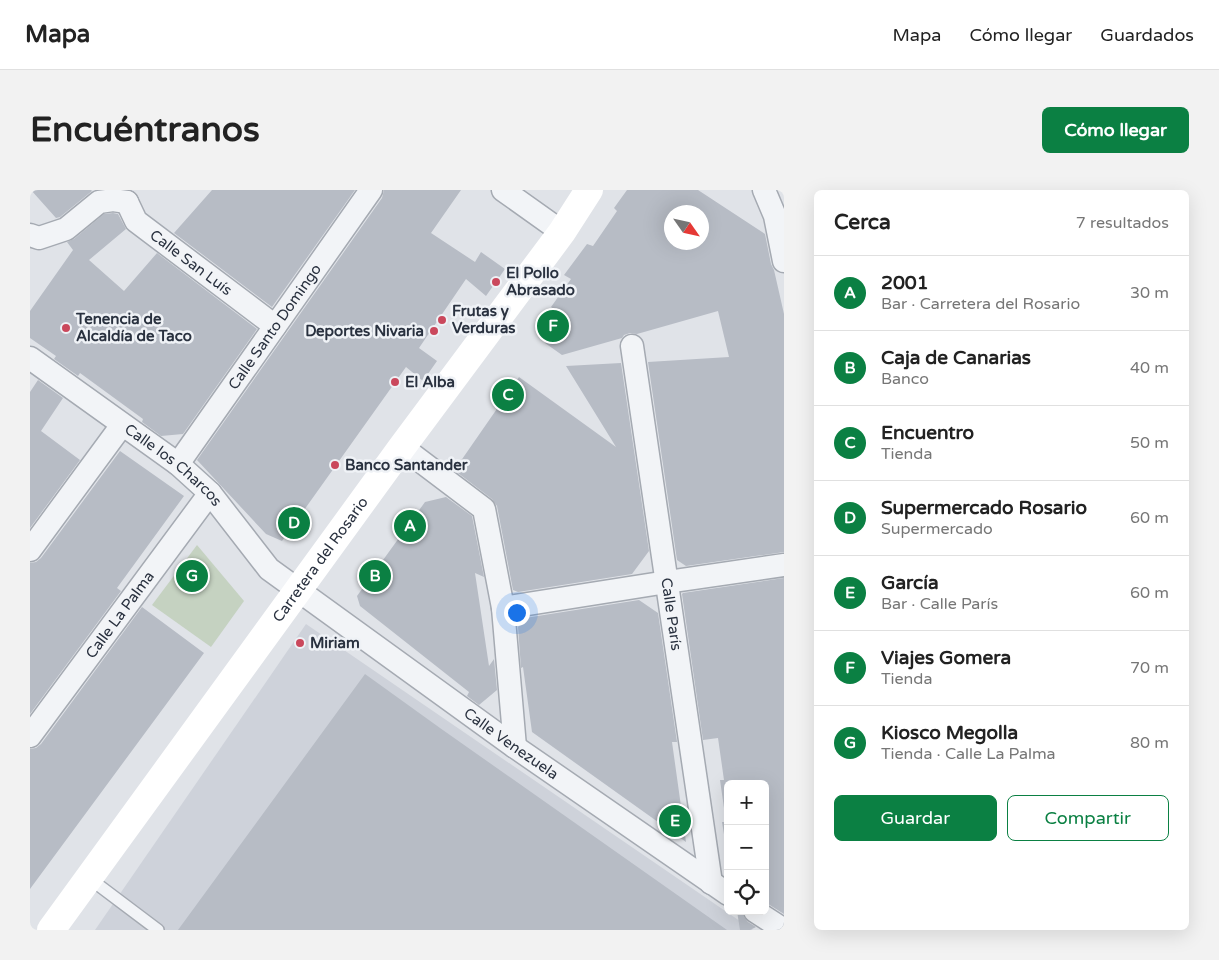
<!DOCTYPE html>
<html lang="es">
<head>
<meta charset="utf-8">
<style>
  body { margin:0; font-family:"Varela Round",sans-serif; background:#f2f2f2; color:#222 }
  .controls { position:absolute; right:15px; bottom:15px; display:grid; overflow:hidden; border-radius:8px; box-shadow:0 5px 20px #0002 }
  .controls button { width:45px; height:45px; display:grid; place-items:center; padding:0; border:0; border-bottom:1px solid #e0e0e0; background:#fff; color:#222; font:25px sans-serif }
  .compass { position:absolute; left:634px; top:15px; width:45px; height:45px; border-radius:50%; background:#fff; box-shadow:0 5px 20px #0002; rotate:124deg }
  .you { position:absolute; left:486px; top:422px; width:18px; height:18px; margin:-12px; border:4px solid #fff; border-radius:50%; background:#1a73e8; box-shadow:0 0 0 8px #1a73e833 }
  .badge { display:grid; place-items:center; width:32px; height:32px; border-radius:50%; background:#0b8043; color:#fff; font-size:16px; font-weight:700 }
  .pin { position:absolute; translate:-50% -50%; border:2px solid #fff; box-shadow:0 1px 5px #0006 }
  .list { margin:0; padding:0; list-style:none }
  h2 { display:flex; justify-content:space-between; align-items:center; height:65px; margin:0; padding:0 20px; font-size:21px }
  h2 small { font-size:16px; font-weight:400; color:#767676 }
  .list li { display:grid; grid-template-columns:32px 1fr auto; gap:15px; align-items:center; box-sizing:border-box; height:75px; padding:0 20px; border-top:1px solid #e0e0e0 }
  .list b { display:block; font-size:19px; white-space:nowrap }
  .list p { margin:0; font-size:16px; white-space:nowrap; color:#767676 }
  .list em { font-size:16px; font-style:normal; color:#767676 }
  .actions { display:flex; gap:10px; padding:15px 20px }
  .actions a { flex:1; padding:11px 0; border:1px solid #0b8043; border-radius:8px; text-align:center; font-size:18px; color:#0b8043 }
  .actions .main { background:#0b8043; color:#fff }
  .icon { flex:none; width:28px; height:28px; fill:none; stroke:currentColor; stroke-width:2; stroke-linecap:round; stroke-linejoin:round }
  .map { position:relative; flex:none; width:754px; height:740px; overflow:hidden; border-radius:8px }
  header { display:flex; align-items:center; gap:30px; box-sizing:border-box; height:70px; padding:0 25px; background:#fff; border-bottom:1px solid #e0e0e0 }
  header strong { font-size:24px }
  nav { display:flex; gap:28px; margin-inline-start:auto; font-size:18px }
  .intro { display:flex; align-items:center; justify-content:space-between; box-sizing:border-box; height:120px; padding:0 30px }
  h1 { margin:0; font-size:35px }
  .button { padding:12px 22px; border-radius:8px; background:#0b8043; color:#fff; font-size:18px; font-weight:700 }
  main { display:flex; gap:30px; padding:0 30px }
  aside { flex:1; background:#fff; border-radius:8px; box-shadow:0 5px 20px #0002 }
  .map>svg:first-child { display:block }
  .built { fill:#ced2da }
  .green { fill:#c5d2c1 }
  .building { fill:#b7bcc5; fill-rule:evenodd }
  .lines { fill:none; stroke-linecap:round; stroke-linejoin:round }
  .lane-casing { stroke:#a5aab2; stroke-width:14 }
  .street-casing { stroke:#a5aab2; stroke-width:25 }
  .lane { stroke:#f2f4f7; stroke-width:11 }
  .street { stroke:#f2f4f7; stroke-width:22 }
  .secondary { stroke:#fff; stroke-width:28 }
  .poi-dot { fill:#ca485c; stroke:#eff2f6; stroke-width:2 }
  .labels { text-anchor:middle; stroke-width:5; stroke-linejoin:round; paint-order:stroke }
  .street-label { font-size:15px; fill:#29313f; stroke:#eff2f6 }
  .poi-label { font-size:15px; font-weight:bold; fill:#29313f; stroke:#eff2f6; text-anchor:start }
</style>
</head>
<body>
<header>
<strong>Mapa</strong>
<nav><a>Mapa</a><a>Cómo llegar</a><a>Guardados</a></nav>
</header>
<div class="intro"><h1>Encuéntranos</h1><a class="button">Cómo llegar</a></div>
<main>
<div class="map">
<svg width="754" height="740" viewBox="0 0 754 740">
  <rect width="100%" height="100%" fill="#e0e3e8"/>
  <path class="built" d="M276,434L723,740H65Z"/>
  <path class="green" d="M167,355L214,411L181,457L122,415Z"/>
  <path class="building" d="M1,0H61L62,1L30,27L26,28Z
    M182,0H325L242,117L144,43Z
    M354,0H431L401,43L445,72L451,62L475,79L456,106L436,89L389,158L407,171L393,191L376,177L252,351L236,344L167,270L352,8Z
    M597,0H668L735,44L741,74L744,80L754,124V362L656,376L647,370L618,172L699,167L688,121L607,144L600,143L594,145L592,148L532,165L515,153L534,126L521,117L541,89L534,85L557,54L563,56L587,21L584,18ZM642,22H672V52H642Z
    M83,23L88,24L96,39L59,70L94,101L127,63L227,139L153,244L131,246L112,232L113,229L50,183L48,186L24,169L26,166L0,148V121L43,60L37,52L44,49L74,24Z
    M591,173L619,361L602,384L488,402L483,400L467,316L462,309L428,283V275L489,187L586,257L536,176Z
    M8,190L33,208L11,241L50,270L0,338V202Z
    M90,261L154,306L87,398L91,401L0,524V373L6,372L11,368Z
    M416,307L442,326L454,387L445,383L459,476L464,469L467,500L449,515L437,506L439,502L330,416L327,406L395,312Z
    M754,388V724L735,712V594H698V669L692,632H696L690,590H694L688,548L673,550L652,404L653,403Z
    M609,410L628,423L647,552H642L656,652L502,542L493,477L491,478L488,437L495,428Z
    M112,417L174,463L0,699V559L6,558L11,554Z
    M335,484L410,538L697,740H148Z
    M707,721H712L714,727L718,732L726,737L720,740H710Z"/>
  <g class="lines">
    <g class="lane-casing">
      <path id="lane" d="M59,688L128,740"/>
    </g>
    <g class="street-casing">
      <g id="street">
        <path d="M473,0L532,42"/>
        <path d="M734,0L745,26L754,71"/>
        <path id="s1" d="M97,12L106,31L245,136"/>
        <path d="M0,45L9,48L36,39L69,12L83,10L97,12"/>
        <path id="s2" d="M602,156L681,693"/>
        <path id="s3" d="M0,168L148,274L180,303L239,379L485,557L698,704"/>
        <path d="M372,257L454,319L473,418L485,557"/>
        <path id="s4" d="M148,274L341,0"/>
        <path d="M0,360L92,235"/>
        <path d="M473,418L637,392L754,375"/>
        <path id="s5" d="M0,546L180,303"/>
        <path d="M725,721L748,736L751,740"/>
      </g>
    </g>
    <use href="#lane" class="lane"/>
    <use href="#street" class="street"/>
    <path class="secondary" id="s6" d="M21,740L372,257L532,42L559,0"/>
  </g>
  <g class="poi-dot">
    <circle cx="466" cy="92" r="5"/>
    <circle cx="412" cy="130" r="5"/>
    <circle cx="36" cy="138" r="5"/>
    <circle cx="404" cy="141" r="5"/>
    <circle cx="365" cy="192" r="5"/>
    <circle cx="305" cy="275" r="5"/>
    <circle cx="270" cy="453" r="5"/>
  </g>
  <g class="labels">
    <g class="street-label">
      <text dy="5" stroke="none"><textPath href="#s1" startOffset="90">Calle San Luís</textPath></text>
      <text dy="5" stroke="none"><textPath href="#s4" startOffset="168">Calle Santo Domingo</textPath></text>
      <text dy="5" stroke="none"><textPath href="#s3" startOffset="179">Calle los Charcos</textPath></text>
      <text dy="5" stroke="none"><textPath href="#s6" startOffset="458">Carretera del Rosario</textPath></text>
      <text dy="5" stroke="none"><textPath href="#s5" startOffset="151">Calle La Palma</textPath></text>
      <text dy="5" stroke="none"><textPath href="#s2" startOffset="271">Calle París</textPath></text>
      <text dy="5" stroke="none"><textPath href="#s3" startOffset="620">Calle Venezuela</textPath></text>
    </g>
    <g class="poi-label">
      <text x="476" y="88">El Pollo<tspan x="476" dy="17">Abrasado</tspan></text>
      <text x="422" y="126">Frutas y<tspan x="422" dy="17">Verduras</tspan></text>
      <text x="46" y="134">Tenencia de<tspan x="46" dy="17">Alcaldía de Taco</tspan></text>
      <text x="394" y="146" text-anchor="end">Deportes Nivaria</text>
      <text x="375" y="197">El Alba</text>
      <text x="315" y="280">Banco Santander</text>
      <text x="280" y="458">Miriam</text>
    </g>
  </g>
</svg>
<div class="controls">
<button>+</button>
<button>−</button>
<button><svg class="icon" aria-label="locate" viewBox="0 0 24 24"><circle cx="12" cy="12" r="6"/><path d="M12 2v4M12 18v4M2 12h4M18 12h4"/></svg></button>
</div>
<svg class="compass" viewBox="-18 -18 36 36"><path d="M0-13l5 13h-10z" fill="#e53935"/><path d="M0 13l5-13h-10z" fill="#767676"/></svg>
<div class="you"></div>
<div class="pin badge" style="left:380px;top:336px">A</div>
<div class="pin badge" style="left:345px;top:386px">B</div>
<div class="pin badge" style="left:478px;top:205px">C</div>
<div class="pin badge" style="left:264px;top:333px">D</div>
<div class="pin badge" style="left:645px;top:631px">E</div>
<div class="pin badge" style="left:523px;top:136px">F</div>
<div class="pin badge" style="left:162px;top:386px">G</div>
</div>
<aside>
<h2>Cerca<small>7 resultados</small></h2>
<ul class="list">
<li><span class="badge">A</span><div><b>2001</b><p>Bar · Carretera del Rosario</p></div><em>30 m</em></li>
<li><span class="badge">B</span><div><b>Caja de Canarias</b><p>Banco</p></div><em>40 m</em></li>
<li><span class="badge">C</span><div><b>Encuentro</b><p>Tienda</p></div><em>50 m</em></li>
<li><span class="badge">D</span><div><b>Supermercado Rosario</b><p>Supermercado</p></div><em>60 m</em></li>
<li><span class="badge">E</span><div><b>García</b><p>Bar · Calle París</p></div><em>60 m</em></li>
<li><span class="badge">F</span><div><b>Viajes Gomera</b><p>Tienda</p></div><em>70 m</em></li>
<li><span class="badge">G</span><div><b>Kiosco Megolla</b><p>Tienda · Calle La Palma</p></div><em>80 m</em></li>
</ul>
<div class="actions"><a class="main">Guardar</a><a>Compartir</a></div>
</aside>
</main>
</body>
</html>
